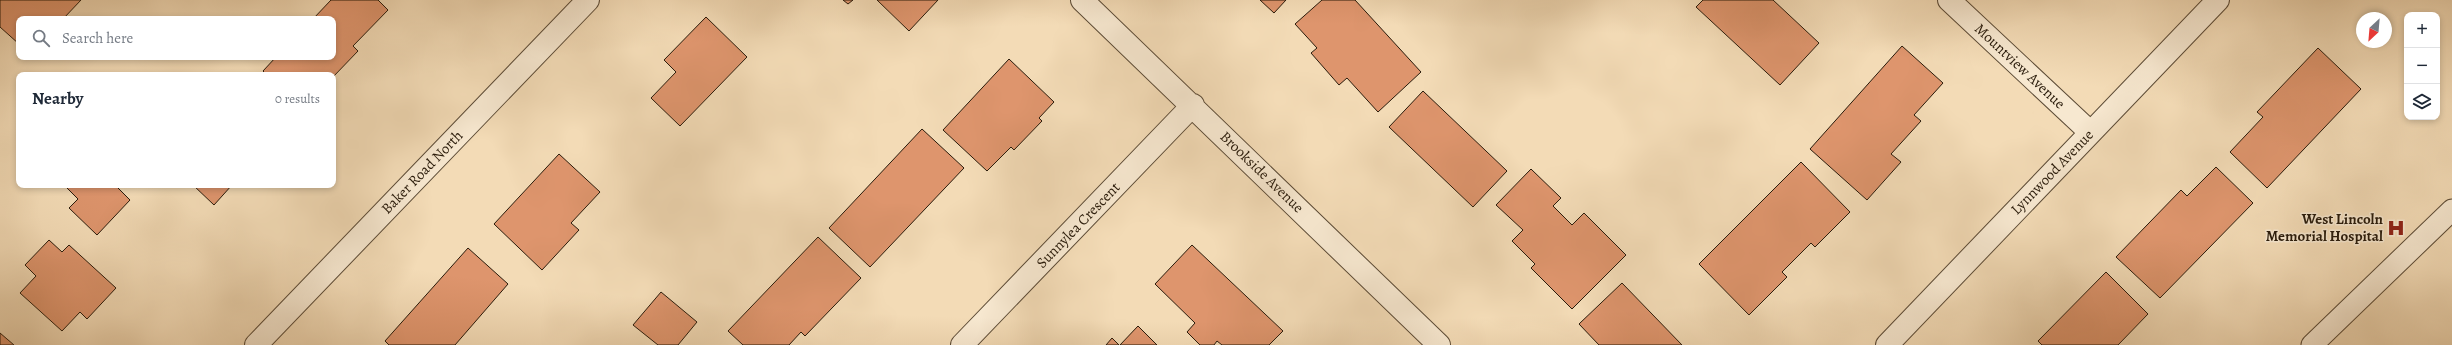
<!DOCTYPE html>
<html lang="en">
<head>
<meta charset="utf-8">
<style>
  body { margin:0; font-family:Alegreya,serif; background:#f2f2f3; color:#1f2937 }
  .controls { position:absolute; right:12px; top:12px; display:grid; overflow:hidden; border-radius:8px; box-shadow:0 2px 6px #0003 }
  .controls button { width:36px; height:36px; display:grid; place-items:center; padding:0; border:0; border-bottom:1px solid #e0e1e3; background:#fff; color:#1f2937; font:20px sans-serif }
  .compass { position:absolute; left:2356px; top:12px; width:36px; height:36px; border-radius:50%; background:#fff; box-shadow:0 2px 6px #0003; rotate:206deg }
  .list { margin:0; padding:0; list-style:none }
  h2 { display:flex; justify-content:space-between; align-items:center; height:52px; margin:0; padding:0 16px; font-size:17px }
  h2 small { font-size:13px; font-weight:400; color:#747a83 }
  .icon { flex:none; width:22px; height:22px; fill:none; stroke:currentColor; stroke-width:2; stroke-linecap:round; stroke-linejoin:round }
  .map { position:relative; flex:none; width:2452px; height:345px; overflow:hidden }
  .search { position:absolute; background:#fff; box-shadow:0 2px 6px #0003; left:16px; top:16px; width:320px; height:44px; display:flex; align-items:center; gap:10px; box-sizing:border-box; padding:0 14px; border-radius:8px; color:#747a83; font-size:15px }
  .panel { position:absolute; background:#fff; box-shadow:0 2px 6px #0003; left:16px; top:72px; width:320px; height:116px; border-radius:8px }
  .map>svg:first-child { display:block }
  .building { fill:#de956d; stroke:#291b0b }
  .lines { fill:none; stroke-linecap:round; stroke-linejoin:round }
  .service-casing { stroke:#5c4b36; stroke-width:23 }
  .minor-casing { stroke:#5c4b36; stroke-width:24 }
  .service { stroke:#f7e8d0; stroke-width:21 }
  .minor { stroke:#f7e8d0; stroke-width:22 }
  .labels { text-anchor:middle; stroke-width:3; stroke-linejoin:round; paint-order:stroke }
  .street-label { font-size:15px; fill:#291b0b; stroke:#f7e8d0 }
  .poi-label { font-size:15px; font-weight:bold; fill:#291b0b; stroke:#f7e8d0; text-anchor:end }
</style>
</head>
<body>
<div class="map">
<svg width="2452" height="345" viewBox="0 0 2452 345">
  <rect width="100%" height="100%" fill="#f3dbb6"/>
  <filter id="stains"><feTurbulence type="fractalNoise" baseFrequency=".005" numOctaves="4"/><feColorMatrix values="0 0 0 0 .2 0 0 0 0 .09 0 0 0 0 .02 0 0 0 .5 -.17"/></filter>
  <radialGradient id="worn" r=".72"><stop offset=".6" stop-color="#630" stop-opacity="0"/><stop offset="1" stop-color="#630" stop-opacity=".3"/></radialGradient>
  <path class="building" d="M0,0H81L63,19H19V44L0,27Z
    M331,0H378L388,10L353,46L358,51L333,77V75H267L263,71L276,57H333V19H313Z
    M843,0H853L848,4Z
    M877,0H938L909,31Z
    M1260,0H1286L1274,13Z
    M1322,0H1355L1421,72L1378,112L1347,78L1339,85L1311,53L1317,48L1295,24Z
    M1703,0H1773L1819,43L1780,85L1696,7Z
    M706,17L747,57L680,126L651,98L676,72L664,60Z
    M1902,46L1943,83L1914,115L1921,121L1891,154L1901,162L1867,200L1810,149Z
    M2318,48L2361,89L2267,188L2230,152L2263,117L2257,112Z
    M1009,59L1054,102L1039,118L1042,121L1014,150L1011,147L987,171L943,130Z
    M1423,91L1507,171L1473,207L1389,127Z
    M922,129L964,168L870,267L829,228Z
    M559,154L600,192L571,223L579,230L542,270L494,224Z
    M1801,162L1850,212L1815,247L1811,243L1782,272L1787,277L1749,315L1699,264Z
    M2216,167L2253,203L2160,298L2116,257L2181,190L2187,196Z
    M1531,169L1561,198L1553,206L1572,225L1584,213L1626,255L1572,309L1531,268L1535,264L1512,241L1523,230L1496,205Z
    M67,185H115L130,200L97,235L69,208L78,199L66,187Z
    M193,185H232L214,205Z
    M818,237L861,278L805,336L801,332L789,345H743L728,331Z
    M49,240L62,252L69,245L116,288L87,319L80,312L62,331L20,293L36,276L25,265Z
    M1192,245L1283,331L1269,345H1222L1217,341L1214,345H1200L1187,332L1195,323L1155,284Z
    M468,248L508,284L455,345H389L385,341Z
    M2106,272L2148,314L2118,345H2042L2038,341Z
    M1622,283L1682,345H1599L1579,324Z
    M661,292L697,322L678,345H658L633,325Z
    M1138,326L1157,345H1120Z
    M0,333L14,345H0Z
    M1112,338L1119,345H1106Z"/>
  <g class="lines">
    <g class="service-casing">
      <path id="service" d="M2312,345L2452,210"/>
    </g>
    <g class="minor-casing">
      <path id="minor" d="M1082,0L1439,345
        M1949,0L2090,132
        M256,345L588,0
        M962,345L1193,105
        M1887,345L2218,0"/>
    </g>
    <use href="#service" class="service"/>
    <use href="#minor" class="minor"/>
  </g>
  <defs>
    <g id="hospital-bare" transform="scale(1.38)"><path d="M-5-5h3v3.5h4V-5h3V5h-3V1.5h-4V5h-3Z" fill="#8f2418" stroke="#f7e8d0" stroke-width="2.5" paint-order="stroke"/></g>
  </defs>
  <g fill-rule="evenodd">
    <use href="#hospital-bare" x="2396" y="228"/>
  </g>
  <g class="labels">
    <g class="street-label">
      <text transform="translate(2020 66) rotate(43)" y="5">Mountview Avenue</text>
      <text transform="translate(422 172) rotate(-46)" y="5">Baker Road North</text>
      <text transform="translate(1262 172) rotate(44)" y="5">Brookside Avenue</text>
      <text transform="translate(2052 172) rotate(-46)" y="5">Lynnwood Avenue</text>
      <text transform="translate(1078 225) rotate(-46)" y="5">Sunnylea Crescent</text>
    </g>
    <g class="poi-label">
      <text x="2383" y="224">West Lincoln<tspan x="2383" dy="17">Memorial Hospital</tspan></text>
    </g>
  </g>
  <rect width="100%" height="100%" filter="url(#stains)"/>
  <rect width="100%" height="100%" fill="url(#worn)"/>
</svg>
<div class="controls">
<button>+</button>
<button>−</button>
<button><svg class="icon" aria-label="layers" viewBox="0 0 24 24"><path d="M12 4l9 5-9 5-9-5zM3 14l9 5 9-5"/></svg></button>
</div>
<svg class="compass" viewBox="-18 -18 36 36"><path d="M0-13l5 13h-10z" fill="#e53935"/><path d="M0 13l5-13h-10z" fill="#747a83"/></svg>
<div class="search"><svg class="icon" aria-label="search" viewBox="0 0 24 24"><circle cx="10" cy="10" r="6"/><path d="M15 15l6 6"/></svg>Search here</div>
<section class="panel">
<h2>Nearby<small>0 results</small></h2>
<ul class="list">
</ul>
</section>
</div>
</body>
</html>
